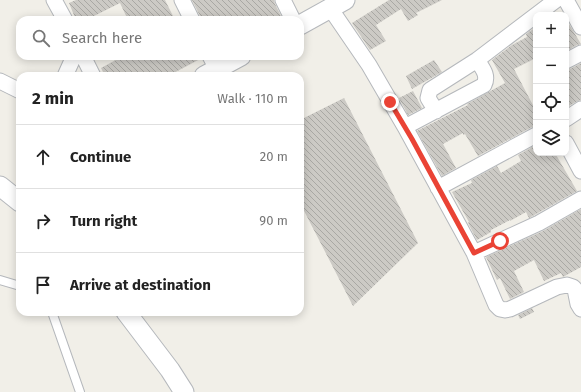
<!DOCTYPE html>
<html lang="en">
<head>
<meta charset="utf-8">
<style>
  body { margin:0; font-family:"Fira Sans",sans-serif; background:#f2f2f2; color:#222 }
  .controls { position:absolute; right:12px; top:12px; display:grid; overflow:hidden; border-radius:8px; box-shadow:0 2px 10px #0003 }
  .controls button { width:36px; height:36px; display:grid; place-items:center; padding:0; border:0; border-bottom:1px solid #e0e0e0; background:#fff; color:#222; font:20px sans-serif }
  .stop { position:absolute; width:12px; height:12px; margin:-9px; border:3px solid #ea4335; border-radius:50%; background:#fff }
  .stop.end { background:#ea4335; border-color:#fff; box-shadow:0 1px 4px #0008 }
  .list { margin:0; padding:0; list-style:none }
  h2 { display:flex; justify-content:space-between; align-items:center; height:52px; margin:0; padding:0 16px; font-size:17px }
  h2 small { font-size:13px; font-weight:400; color:#767676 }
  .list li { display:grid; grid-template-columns:26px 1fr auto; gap:12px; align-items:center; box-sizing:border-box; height:64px; padding:0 16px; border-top:1px solid #e0e0e0 }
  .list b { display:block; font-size:15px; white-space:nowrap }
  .list em { font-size:13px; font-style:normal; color:#767676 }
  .icon { flex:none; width:22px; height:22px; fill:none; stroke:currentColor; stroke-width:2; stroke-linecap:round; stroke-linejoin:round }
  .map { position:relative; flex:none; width:581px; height:392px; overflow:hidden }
  .search { position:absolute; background:#fff; box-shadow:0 2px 10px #0003; left:16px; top:16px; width:288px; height:44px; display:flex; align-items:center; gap:10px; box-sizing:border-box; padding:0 14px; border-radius:12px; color:#767676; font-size:15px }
  .panel { position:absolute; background:#fff; box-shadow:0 2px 10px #0003; left:16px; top:72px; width:288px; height:244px; border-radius:12px }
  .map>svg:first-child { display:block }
  .building { fill:url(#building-back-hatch) }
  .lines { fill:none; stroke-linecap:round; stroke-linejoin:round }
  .service-casing { stroke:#b5b8bc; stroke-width:10 }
  .minor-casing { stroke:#b5b8bc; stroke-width:17 }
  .tertiary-casing { stroke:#b5b8bc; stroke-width:21 }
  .service { stroke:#fff; stroke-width:8 }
  .minor { stroke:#fff; stroke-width:15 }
  .tertiary { stroke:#fff; stroke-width:19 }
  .route { stroke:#ea4335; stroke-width:5 }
</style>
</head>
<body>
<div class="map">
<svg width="581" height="392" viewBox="0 0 581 392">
  <defs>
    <pattern id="building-back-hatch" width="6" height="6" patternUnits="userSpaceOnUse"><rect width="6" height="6" fill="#cccac5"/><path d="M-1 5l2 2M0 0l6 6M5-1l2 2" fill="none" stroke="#a9a8a4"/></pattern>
  </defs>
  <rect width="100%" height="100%" fill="#f1efe8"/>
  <path class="building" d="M76,0H165L175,20H128L120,3L94,16L96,20H76L69,3Z
    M192,0H274L275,4L283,20H201L200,16Z
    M389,0H442L416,13L418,15L408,21L401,9L376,25L386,41L370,50L352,23Z
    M566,19L581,44L577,45L566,51Z
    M536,27V58L514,69L536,111V126L532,127L478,156L465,134L463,135V133L443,144L456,168L442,176L417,131L468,105L467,104L505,83L492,60L512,45L527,37L526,34Z
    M123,56H201L202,58L168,76H105L101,68Z
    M434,60L442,72L412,89L406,76Z
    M581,63V100L576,102L567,107L566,105V70L570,69Z
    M413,91L422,108L408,115L399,98Z
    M344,98L418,243L353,306L300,203V120Z
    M536,145V153H555L577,191L529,218L526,212L510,221V220L491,230V232L477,240L468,223L469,222L452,192L472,183L471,180L497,166L501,173L521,161L518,155Z
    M581,209V267L563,277L561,273L544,281L534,260L514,271L524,292L510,299L500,278L497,280L486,257L543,231Z
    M532,308L534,312L520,319L518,315Z"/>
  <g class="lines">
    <g class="service-casing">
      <path id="service" d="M0,280L20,286
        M52,312L80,392"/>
    </g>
    <g class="minor-casing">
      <path id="minor" d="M54,0L65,20
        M182,0L192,20
        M283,0L293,20
        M566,0L581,27
        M330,8L369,65L405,127L474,253L496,305L500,309L505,310L510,309L557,287L567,285L573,287L575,289L578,304L581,309
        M83,56L93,76
        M210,56L217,69
        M566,61L581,53
        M65,76L74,56
        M0,81L20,91
        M436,111L428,98L430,90L477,60L556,0
        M566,119L581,109
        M405,127L484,85C489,75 482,68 477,60
        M566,143L581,171
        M438,188L536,135
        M474,253L539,223L581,199"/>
    </g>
    <g class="tertiary-casing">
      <path id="tertiary" d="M300,25L345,0
        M204,76L241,56
        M0,186L20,202
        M126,312L170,370L184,392"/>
    </g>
    <use href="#service" class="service"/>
    <use href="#minor" class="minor"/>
    <use href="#tertiary" class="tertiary"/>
  </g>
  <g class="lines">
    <path class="route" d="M390,102L412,139L474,253L500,241"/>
  </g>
</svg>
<div class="controls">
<button>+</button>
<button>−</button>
<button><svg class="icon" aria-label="locate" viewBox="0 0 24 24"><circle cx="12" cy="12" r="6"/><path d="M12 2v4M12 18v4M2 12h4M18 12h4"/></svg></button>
<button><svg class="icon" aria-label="layers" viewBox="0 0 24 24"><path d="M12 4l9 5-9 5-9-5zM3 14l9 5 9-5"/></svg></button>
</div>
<div class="stop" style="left:500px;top:241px"></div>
<div class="stop end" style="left:390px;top:102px"></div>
<div class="search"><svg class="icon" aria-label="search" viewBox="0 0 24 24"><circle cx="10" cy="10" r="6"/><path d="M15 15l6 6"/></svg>Search here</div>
<section class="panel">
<h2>2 min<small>Walk · 110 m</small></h2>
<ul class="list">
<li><svg class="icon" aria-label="ahead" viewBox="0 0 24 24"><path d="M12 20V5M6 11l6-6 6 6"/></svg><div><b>Continue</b></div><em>20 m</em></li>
<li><svg class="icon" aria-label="right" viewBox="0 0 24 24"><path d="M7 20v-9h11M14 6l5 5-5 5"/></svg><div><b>Turn right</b></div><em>90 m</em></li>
<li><svg class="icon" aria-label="arrive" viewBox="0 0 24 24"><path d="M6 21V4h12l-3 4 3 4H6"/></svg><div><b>Arrive at destination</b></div></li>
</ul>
</section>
</div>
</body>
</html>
